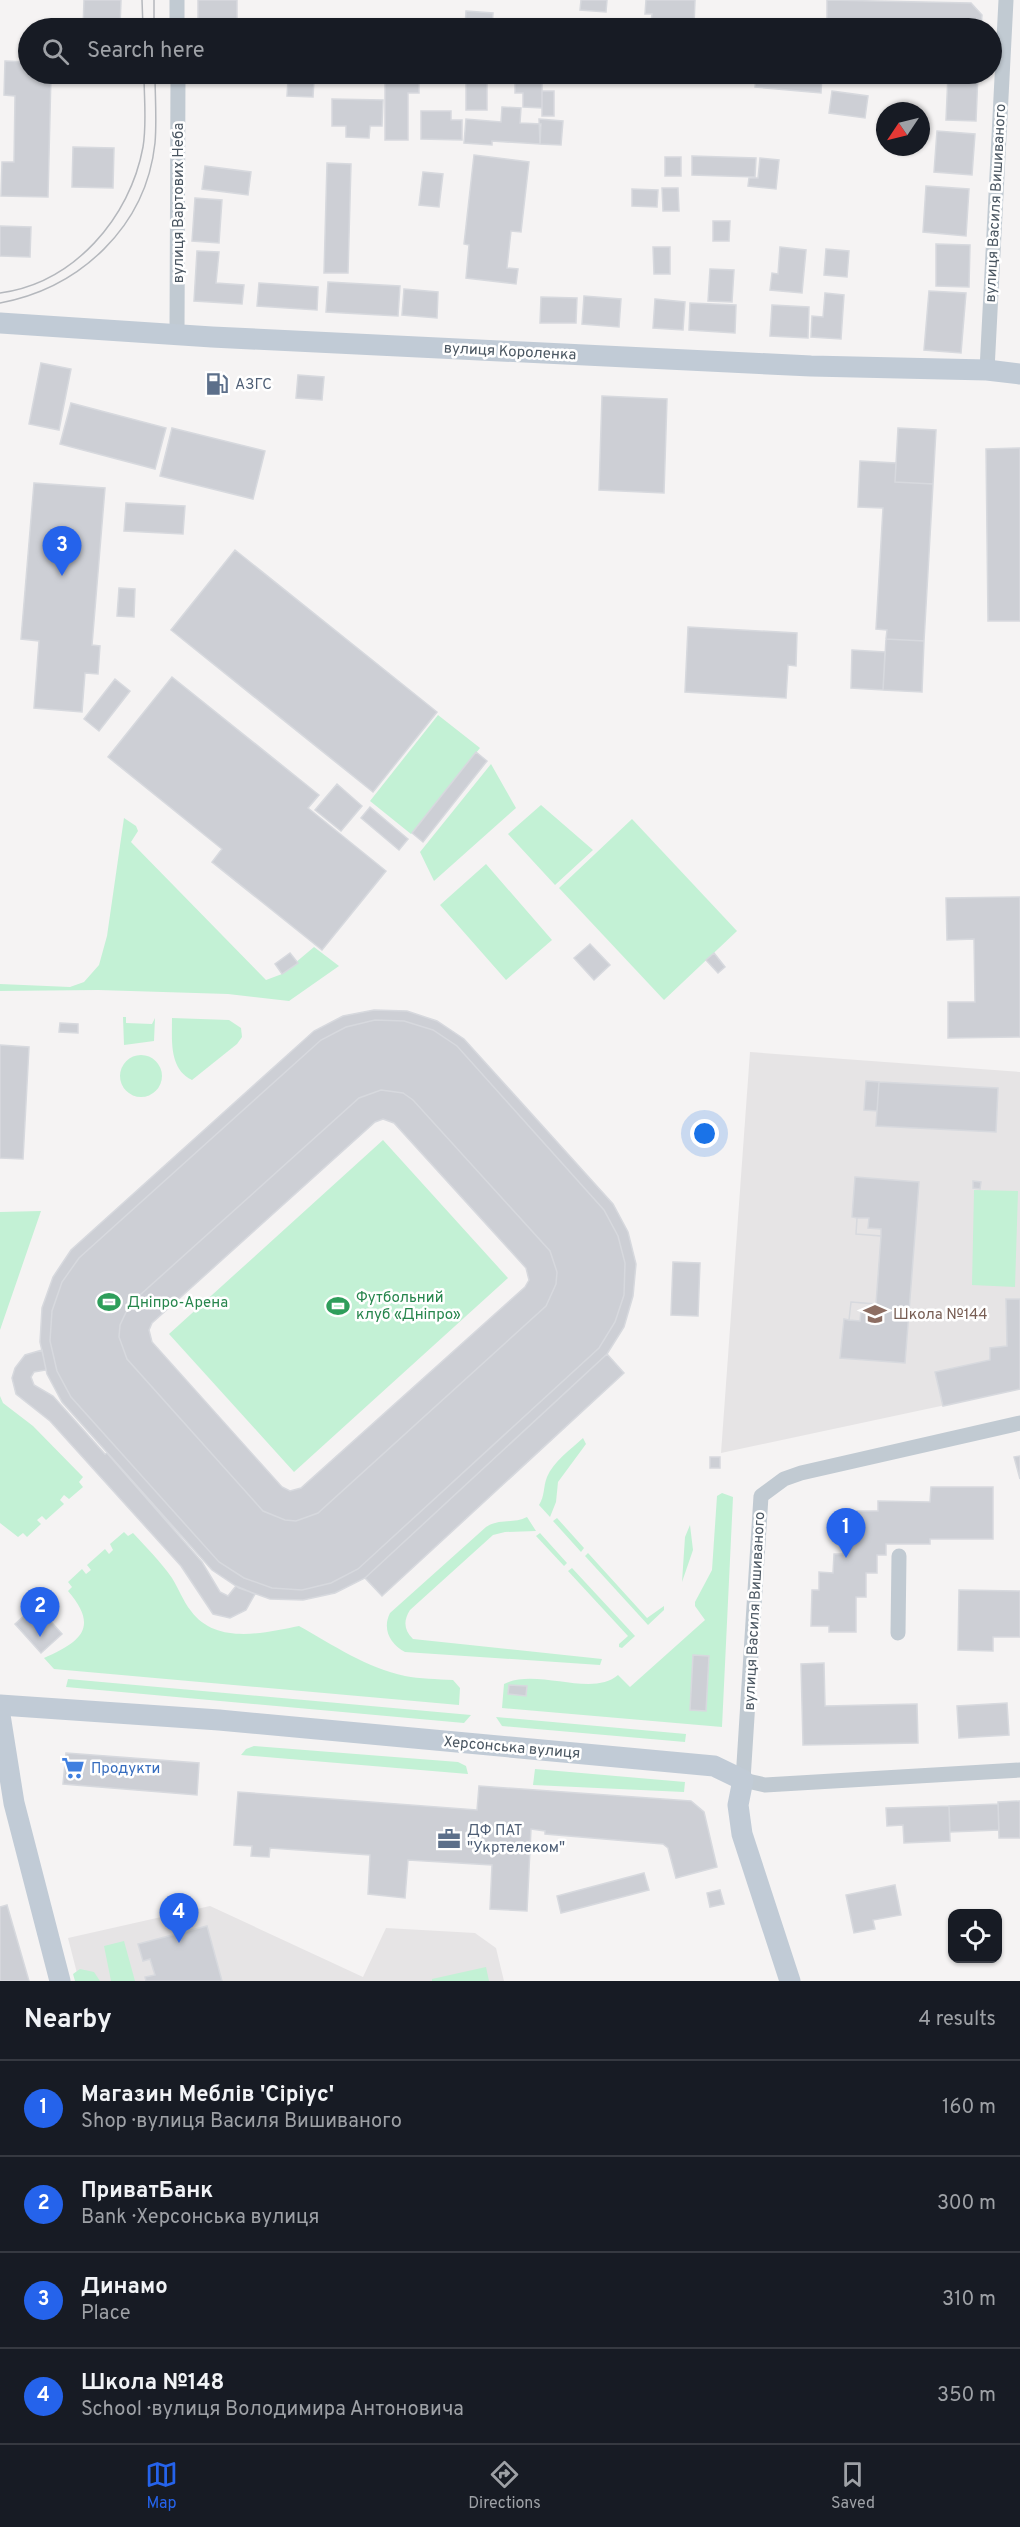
<!DOCTYPE html>
<html lang="en">
<head>
<meta charset="utf-8">
<style>
  body { margin:0; font-family:Overpass,sans-serif; background:#242831; color:#f1f3f6 }
  .controls { position:absolute; right:18px; bottom:18px; display:grid; overflow:hidden; border-radius:12px; box-shadow:0 2px 4px #0004 }
  .controls button { width:54px; height:54px; display:grid; place-items:center; padding:0; border:0; border-bottom:2px solid #363941; background:#171b24; color:#f1f3f6; font:30px sans-serif }
  .compass { position:absolute; left:876px; top:102px; width:54px; height:54px; border-radius:50%; background:#171b24; box-shadow:0 2px 4px #0004; rotate:235deg }
  .you { position:absolute; left:705px; top:1134px; width:21px; height:21px; margin:-15px; border:4px solid #fff; border-radius:50%; background:#1a73e8; box-shadow:0 0 0 9px #1a73e833 }
  .badge { display:grid; place-items:center; width:39px; height:39px; border-radius:50%; background:#2563eb; color:#fff; font-size:20px; font-weight:700 }
  .pin { position:absolute; translate:-50% -50px; filter:drop-shadow(0 2px 3px #0008) }
  .pin::after { content:''; position:absolute; top:32px; width:21px; height:18px; background:inherit; clip-path:polygon(0 0,100% 0,50% 100%) }
  .list { margin:0; padding:0; list-style:none }
  h2 { display:flex; justify-content:space-between; align-items:center; height:78px; margin:0; padding:0 24px; font-size:26px }
  h2 small { font-size:20px; font-weight:400; color:#9ea1a6 }
  .list li { display:grid; grid-template-columns:39px 1fr auto; gap:18px; align-items:center; box-sizing:border-box; height:96px; padding:0 24px; border-top:2px solid #363941 }
  .list b { display:block; font-size:22px; white-space:nowrap }
  .list p { margin:0; font-size:20px; white-space:nowrap; color:#9ea1a6 }
  .list em { font-size:20px; font-style:normal; color:#9ea1a6 }
  .icon { flex:none; width:33px; height:33px; fill:none; stroke:currentColor; stroke-width:2; stroke-linecap:round; stroke-linejoin:round }
  .map { position:relative; flex:none; width:1020px; height:1981px; overflow:hidden }
  .search { position:absolute; background:#171b24; box-shadow:0 2px 4px #0004; left:18px; right:18px; top:18px; height:66px; display:flex; align-items:center; gap:15px; box-sizing:border-box; padding:0 21px; border-radius:33px; color:#9ea1a6; font-size:22px }
  .sheet { height:462px; background:#171b24 }
  nav { display:flex; justify-content:space-around; align-items:center; box-sizing:border-box; height:84px; border-top:2px solid #363941; background:#171b24; font-size:16px; color:#9ea1a6 }
  nav a { display:grid; justify-items:center; gap:3px }
  nav .on { color:#2563eb }
  .map>svg:first-child { display:block }
  .education { fill:#e6e4e5 }
  .green { fill:#c3f1d5 }
  .building { fill:#cdcfd5; stroke:#d7d9de; stroke-width:1.5; fill-rule:evenodd }
  .lines { fill:none; stroke-linecap:round; stroke-linejoin:round }
  .street { stroke:#c1cad2; stroke-width:15 }
  .secondary { stroke:#c1cbd6; stroke-width:21 }
  .tram { stroke:#b5b8bd; stroke-width:1.5 }
  .labels { text-anchor:middle; stroke-width:5; stroke-linejoin:round; paint-order:stroke }
  .street-label { font-size:15px; fill:#4a5661; stroke:#fff }
  .service-label { font-size:15px; fill:#4e5e75; stroke:#fff; text-anchor:start }
  .leisure-label { font-size:15px; fill:#27864d; stroke:#fff; text-anchor:start }
  .education-label { font-size:15px; fill:#785e54; stroke:#fff; text-anchor:start }
  .shop-label { font-size:15px; fill:#366cbe; stroke:#fff; text-anchor:start }
</style>
</head>
<body>
<div class="map">
<svg width="1020" height="1981" viewBox="0 0 1020 1981">
  <rect width="100%" height="100%" fill="#f5f3f3"/>
  <path class="education" d="M750,1052L1020,1072V1389L721,1453Z
    M210,1906L363,1977L386,1928L475,1933L496,1948L504,1981H79L68,1938Z"/>
  <path class="green" d="M438,715L480,748L411,834L370,801Z
    M491,764L516,808L434,881L420,852Z
    M541,805L593,850L555,885L508,834Z
    M124,818L136,826L138,831L131,842L266,980L282,974L314,947L339,966L289,1001L228,994L98,990L0,991V984L70,987L84,982L99,965L107,936Z
    M632,819L737,931L664,1000L559,888Z
    M486,864L552,940L506,980L440,905Z
    M123,1017H126V1023L152,1024L155,1018L154,1041L124,1045Z
    M172,1018L229,1020L241,1028L242,1037L237,1044L192,1080C169,1069 172,1041 172,1018Z
    M120 1076a21 21 0 1 1 42 0a21 21 0 1 1-42 0Z
    M383,1140L508,1278L294,1472L169,1334Z
    M974,1190L1018,1191L1015,1287L972,1285Z
    M41,1211L0,1330V1212Z
    M0,1396L3,1403L33,1426L83,1477L79,1482L83,1487L69,1499L64,1495L60,1500L64,1504L46,1520L42,1516L37,1520L41,1524L27,1537L23,1533L18,1537L0,1523Z
    M583,1438L586,1444L558,1482L556,1502L550,1517L539,1505C545,1496 543,1487 547,1477C553,1462 571,1449 583,1438Z
    M722,1493L733,1497L722,1727L502,1708L504,1684C536,1667 592,1698 618,1675L630,1687L705,1620L695,1606V1602L712,1570L717,1496Z
    M527,1517L536,1531L505,1532L493,1535L410,1610C403,1621 404,1630 413,1639L602,1659L600,1665L405,1652C390,1644 382,1629 390,1613L486,1527C500,1518 514,1524 527,1517Z
    M557,1518L584,1548L581,1552L553,1521Z
    M690,1525L693,1550L682,1582L685,1537Z
    M124,1532L128,1536L133,1533C146,1547 161,1562 172,1578C179,1589 183,1601 191,1611C216,1645 264,1633 299,1626C333,1645 367,1668 405,1676C420,1679 437,1679 453,1680L460,1688L459,1705L54,1669L44,1658C80,1642 100,1628 68,1591L72,1587L68,1582L82,1569L86,1574L91,1570L87,1565L105,1549L109,1554L113,1550L110,1544Z
    M540,1533L567,1563L564,1566L536,1536Z
    M588,1553L647,1618L664,1606V1610L648,1625L585,1556Z
    M572,1568L635,1636L622,1648L619,1647V1644L628,1636L568,1571Z
    M68,1679L471,1715L464,1723L66,1687Z
    M496,1717L686,1734L685,1742L502,1726Z
    M254,1746L458,1762L466,1766L468,1774L241,1755L246,1749Z
    M535,1769L685,1782L684,1792L533,1785Z
    M124,1941L135,1981H111L104,1946Z
    M486,1967L489,1981H432V1979Z
    M80,1969L94,1972L100,1981H75L73,1974Z"/>
  <path class="building" d="M84,0H121L120,28H83Z
    M198,0H237V28H198Z
    M581,0H607L606,12L580,10Z
    M646,0H695L694,26L651,22L652,14H645Z
    M827,0L971,3L982,15L981,28H827Z
    M466,11L493,13L492,28H465Z
    M381,21L428,22V28H381Z
    M5,61L28,62V74H51L48,197L1,196L2,162H14L15,96L4,95Z
    M466,74H487V110H466Z
    M524,74H542V108L523,107V93H515V80L524,81Z
    M756,74H822L821,93L755,87Z
    M948,74H978L976,121L946,120Z
    M385,75H419V93H408V140H385Z
    M288,79L314,80L313,97L287,96Z
    M542,91H554V116H542Z
    M832,91L868,96L865,118L829,113Z
    M332,99L383,100L382,126H370L369,138L346,137V126H332Z
    M502,107L521,108L520,123L541,124L540,144L492,141V145L464,143L466,119L501,122Z
    M421,111H451V120H462V140L421,139Z
    M539,119L563,121L561,145L540,144Z
    M937,131L975,134L972,175L934,172Z
    M73,147L114,148L113,188L72,187Z
    M474,155L529,162L521,232L511,231L507,268L518,269L516,284L466,278L469,245L464,244Z
    M692,156L756,158L755,177L692,175Z
    M665,157H681V176H665Z
    M760,158L779,160L776,189L748,186L749,178H758Z
    M327,163L351,164L348,273H324Z
    M205,166L251,172L248,195L202,189Z
    M423,172L443,174L439,207L419,205Z
    M926,186L969,189L966,236L923,232Z
    M662,188H678L679,211H663Z
    M632,189L658,190L657,207L632,206Z
    M195,198L222,200L219,243L192,241Z
    M713,221H730L729,241H713Z
    M0,226L31,227L30,257L0,256Z
    M936,244L970,245L969,287L936,286Z
    M653,247H670V274H654Z
    M780,247L806,250L802,293L770,290L772,273L778,274Z
    M826,249L849,251L847,277L824,275Z
    M197,251L219,252L216,283L244,285L242,304L194,301Z
    M710,269L734,270L732,302L708,301Z
    M328,282L400,286L398,316L326,312Z
    M259,283L318,287L317,310L257,306Z
    M404,289L438,292L437,318L402,315Z
    M929,291L966,293L961,353L924,350Z
    M825,293L844,295L841,339L811,337L812,316L823,317Z
    M584,296L621,299L619,327L582,324Z
    M541,297L577,298L576,323H540Z
    M655,299L685,302L683,330L653,328Z
    M690,303L736,305L735,333L689,330Z
    M772,305L809,307L808,338L770,336Z
    M41,363L71,369L59,430L29,424Z
    M298,375L324,377L322,400L296,398Z
    M602,396L667,399L664,493L599,490Z
    M71,403L166,428L155,469L60,444Z
    M172,428L265,451L253,499L160,476Z
    M898,428L936,430L933,484L895,482Z
    M1020,448V621H988L986,449Z
    M860,461L896,463L895,482L933,484L924,641L886,639L887,630L876,629L883,508L858,507Z
    M34,483L105,488L92,645L100,646L98,674L85,673L82,712L34,708L39,641L21,639Z
    M126,503L185,506L183,534L124,531Z
    M235,550L437,712L373,792L171,630Z
    M119,588L135,589L134,617L117,616Z
    M688,627L797,633L796,666L788,665L786,698L685,692Z
    M886,639L924,641L922,692L883,690Z
    M852,650L885,652L883,690L851,688Z
    M172,677L319,795L308,808L386,871L322,950L212,862L222,849L108,757Z
    M115,679L130,691L99,731L84,719Z
    M476,752L487,761L423,842L412,833Z
    M337,784L362,806L341,831L315,810Z
    M370,807L408,839L399,850L361,818Z
    M1020,897V1037L948,1038V1002H975L974,939L947,940L946,898Z
    M590,944L610,965L594,980L574,958Z
    M290,953L298,963L282,974L275,964Z
    M714,953L725,967L718,973L706,960Z
    M374,1010L407,1011L437,1021L464,1039L613,1204L628,1232L636,1264L633,1296L624,1327L607,1354L365,1578L335,1593L303,1600L270,1599L239,1588L212,1570L62,1402L47,1374L40,1342L42,1308L53,1277L71,1250L314,1031L343,1016ZM375,1020L404,1021L433,1030L457,1046L604,1210L618,1236L625,1263L624,1295L615,1322L599,1348L358,1569L331,1583L302,1590L272,1588L244,1578L219,1562L71,1397L57,1371L50,1341L52,1311L62,1282L79,1258L321,1040L346,1027Z
    M375,1020L404,1021L433,1030L457,1046L604,1210L618,1236L625,1263L624,1295L615,1322L599,1348L358,1569L331,1583L302,1590L272,1588L244,1578L219,1562L71,1397L57,1371L50,1341L52,1311L62,1282L79,1258L321,1040L346,1027ZM381,1090L403,1093L413,1100L550,1251L557,1272L556,1284L546,1306L318,1513L296,1521L285,1520L263,1511L127,1359L119,1337L120,1325L130,1304L359,1098Z
    M60,1023L78,1024V1033L59,1032Z
    M0,1045L29,1047L23,1159L0,1158Z
    M866,1081L879,1082L877,1111L864,1110Z
    M879,1082L998,1088L996,1132L876,1126Z
    M381,1090L403,1093L413,1100L550,1251L557,1272L556,1284L546,1306L318,1513L296,1521L285,1520L263,1511L127,1359L119,1337L120,1325L130,1304L359,1098ZM383,1119L394,1123L526,1268L529,1280L525,1287L301,1488L290,1491L282,1487L152,1342L149,1330L152,1323L375,1122Z
    M855,1177L919,1182L905,1363L840,1358L844,1319L849,1320L851,1302L876,1304L881,1236L856,1234L857,1218L852,1217Z
    M973,1181L981,1182L980,1189L973,1188Z
    M857,1218H869L868,1228L881,1229V1236L856,1234Z
    M673,1262L700,1263L698,1316L671,1315Z
    M1006,1299H1020V1389L943,1406L935,1372L990,1360V1348L1007,1346Z
    M851,1302L876,1304L875,1311L861,1310L860,1321L849,1320Z
    M42,1350L46,1370L34,1372L31,1377L34,1385L53,1396L105,1454L107,1453L202,1562L220,1592L228,1596L236,1586L255,1594L246,1610L230,1618L213,1614L181,1566L50,1421L16,1394L12,1378L15,1368L25,1355Z
    M607,1354L624,1373L382,1596L365,1578Z
    M1020,1456V1479L1014,1457Z
    M710,1457H720V1468H710Z
    M931,1487H993V1539H930V1544H886V1555H877V1573H866V1597H856V1632H829V1626H811L812,1590H819V1572L833,1573L834,1554H843V1534H861L857,1511H878V1501L930,1502Z
    M959,1590L1020,1591V1637H993V1651L958,1650Z
    M36,1605L62,1634L41,1653L15,1624Z
    M693,1655L709,1656L706,1711L690,1710Z
    M824,1663L825,1706L917,1704L918,1743L803,1745L801,1664Z
    M509,1685L527,1686L526,1696L508,1694Z
    M1007,1703L1009,1735L959,1738L957,1706Z
    M66,1753L199,1763L197,1795L63,1784Z
    M479,1786L691,1801L704,1812L717,1867L676,1878L668,1848L663,1844L545,1834V1831L531,1829L527,1911L490,1909L492,1865L408,1860L405,1898L368,1894L370,1855L270,1848L269,1857L251,1856L252,1846L234,1845L238,1792L477,1810Z
    M1020,1801V1838H999L998,1802Z
    M998,1804L999,1830L950,1832L949,1806Z
    M949,1806L950,1841L904,1843L903,1825L887,1826L886,1808Z
    M644,1873L649,1890L561,1913L557,1896Z
    M895,1885L901,1915L873,1920L875,1929L854,1933L846,1895Z
    M720,1890L724,1904L710,1907L707,1893Z
    M7,1905L29,1981H0V1907Z
    M207,1926L222,1981H146L145,1977L155,1975L150,1959L143,1961L138,1944Z"/>
  <g class="lines">
    <path class="street" d="M177,0V28
      M177,333L178,74
      M987,370L1006,0
      M1020,1423L801,1473L784,1479L761,1496L743,1780L765,1785L1020,1770
      M898,1633L899,1556"/>
    <path class="secondary" d="M0,323L212,337L811,366L987,370L1020,374
      M0,1705L219,1720L714,1766L743,1780L738,1805L742,1834L790,1981
      M0,1715L14,1803L60,1981"/>
    <path class="tram" d="M142,0L143,28
      M154,0V28
      M0,293C74,283 130,218 143,147C147,124 144,98 144,74
      M0,303C80,288 146,227 155,143C157,120 155,96 155,74"/>
  </g>
  <defs>
    <g id="fuel-bare" transform="scale(1.8)"><path d="M-5.5-6h7V0h2V4h1.3V-2.5L3-4.5l.8-.8L6-3V5H2.5V1h-1V6h-7ZM-4.2-4.7v3.2H.2V-4.7Z" fill="#5c6f8a" stroke="#fff" stroke-width="2.5" paint-order="stroke"/></g>
    <g id="stadium-bare" transform="scale(1.8)"><path d="M0-5a6.5 5 0 1 0 0 10a6.5 5 0 1 0 0-10ZM-3.5-1.8h7v3.6h-7Z" fill="#2e9e5b" stroke="#fff" stroke-width="2.5" paint-order="stroke"/></g>
    <g id="school-bare" transform="scale(1.8)"><path d="M0-5L7-2L0 1L-7-2ZM-4 1L0 2.5L4 1V4Q0 6-4 4Z" fill="#8d6e63" stroke="#fff" stroke-width="2.5" paint-order="stroke"/></g>
    <g id="supermarket-bare" transform="scale(1.8)"><path d="M-6-5.5h2.5l.6 2H6L4.5 2H-2.5L-4.4-4H-6ZM-1.5 3.2a1.3 1.3 0 1 0 .1 0ZM3 3.2a1.3 1.3 0 1 0 .1 0Z" fill="#3f7fe0" stroke="#fff" stroke-width="2.5" paint-order="stroke"/></g>
    <g id="office-bare" transform="scale(1.8)"><path d="M-6-3h4V-5.5h4V-3h4V5H-6ZM-1-4.5V-3h2v-1.5ZM-6 0V1H6V0Z" fill="#5c6f8a" stroke="#fff" stroke-width="2.5" paint-order="stroke"/></g>
  </defs>
  <g fill-rule="evenodd">
    <use href="#fuel-bare" x="217" y="384"/>
    <use href="#stadium-bare" x="109" y="1302"/>
    <use href="#stadium-bare" x="338" y="1306"/>
    <use href="#school-bare" x="875" y="1314"/>
    <use href="#supermarket-bare" x="73" y="1768"/>
    <use href="#office-bare" x="449" y="1839"/>
  </g>
  <g class="labels">
    <g class="street-label">
      <text transform="translate(178 203) rotate(-90)" y="5">вулиця Вартових Неба</text>
      <text transform="translate(995 203) rotate(-87)" y="5">вулиця Василя Вишиваного</text>
      <text transform="translate(510 351) rotate(3)" y="5">вулиця Короленка</text>
      <text transform="translate(754 1611) rotate(-87)" y="5">вулиця Василя Вишиваного</text>
      <text transform="translate(512 1747) rotate(5)" y="5">Херсонська вулиця</text>
    </g>
    <g class="service-label">
      <text x="235" y="389">АЗГС</text>
      <text x="467" y="1835">ДФ ПАТ<tspan x="467" dy="17">"Укртелеком"</tspan></text>
    </g>
    <g class="leisure-label">
      <text x="356" y="1302">Футбольний<tspan x="356" dy="17">клуб «Дніпро»</tspan></text>
      <text x="127" y="1307">Дніпро-Арена</text>
    </g>
    <g class="education-label">
      <text x="893" y="1319">Школа №144</text>
    </g>
    <g class="shop-label">
      <text x="91" y="1773">Продукти</text>
    </g>
  </g>
</svg>
<div class="controls">
<button><svg class="icon" aria-label="locate" viewBox="0 0 24 24"><circle cx="12" cy="12" r="6"/><path d="M12 2v4M12 18v4M2 12h4M18 12h4"/></svg></button>
</div>
<svg class="compass" viewBox="-18 -18 36 36"><path d="M0-13l5 13h-10z" fill="#e53935"/><path d="M0 13l5-13h-10z" fill="#9ea1a6"/></svg>
<div class="you"></div>
<div class="pin badge" style="left:846px;top:1558px">1</div>
<div class="pin badge" style="left:40px;top:1637px">2</div>
<div class="pin badge" style="left:62px;top:576px">3</div>
<div class="pin badge" style="left:179px;top:1943px">4</div>
<div class="search"><svg class="icon" aria-label="search" viewBox="0 0 24 24"><circle cx="10" cy="10" r="6"/><path d="M15 15l6 6"/></svg>Search here</div>
</div>
<section class="sheet">
<h2>Nearby<small>4 results</small></h2>
<ul class="list">
<li><span class="badge">1</span><div><b>Магазин Меблів 'Сіріус'</b><p>Shop · вулиця Василя Вишиваного</p></div><em>160 m</em></li>
<li><span class="badge">2</span><div><b>ПриватБанк</b><p>Bank · Херсонська вулиця</p></div><em>300 m</em></li>
<li><span class="badge">3</span><div><b>Динамо</b><p>Place</p></div><em>310 m</em></li>
<li><span class="badge">4</span><div><b>Школа №148</b><p>School · вулиця Володимира Антоновича</p></div><em>350 m</em></li>
</ul>
</section>
<nav>
<a class="on"><svg class="icon" aria-label="map" viewBox="0 0 24 24"><path d="M3 6l6-2 6 2 6-2v14l-6 2-6-2-6 2zM9 4v14M15 6v14"/></svg>Map</a>
<a><svg class="icon" aria-label="directions" viewBox="0 0 24 24"><path d="M12 3l9 9-9 9-9-9zM9 14v-3h6M13 9l2 2-2 2"/></svg>Directions</a>
<a><svg class="icon" aria-label="saved" viewBox="0 0 24 24"><path d="M7 4h10v16l-5-4-5 4z"/></svg>Saved</a>
</nav>
</body>
</html>
